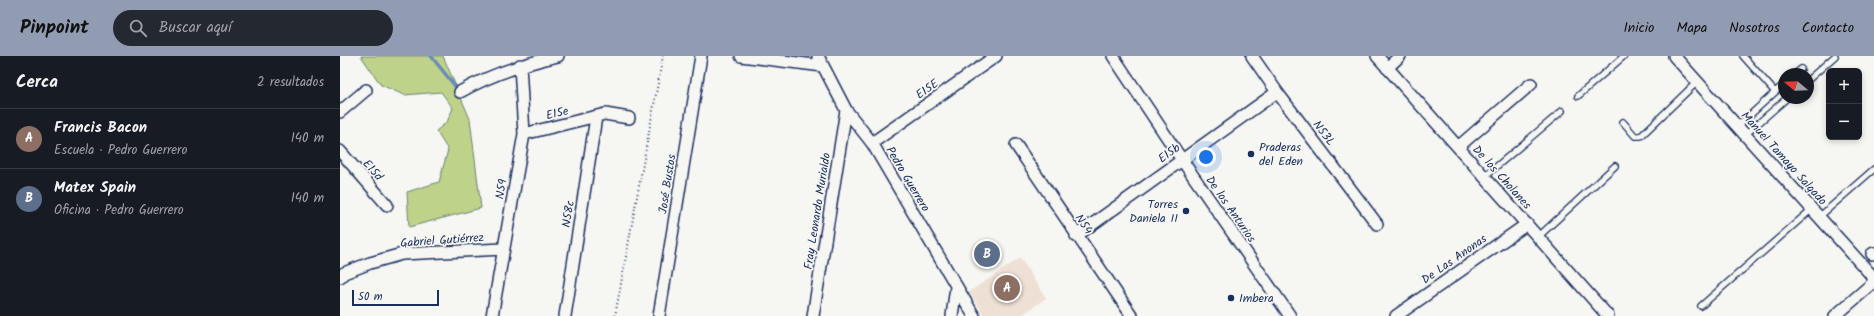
<!DOCTYPE html>
<html lang="es">
<head>
<meta charset="utf-8">
<style>
  body { margin:0; font-family:Kalam,sans-serif; background:#242831; color:#f1f3f6 }
  .controls { position:absolute; right:12px; top:12px; display:grid; overflow:hidden; border-radius:6px; box-shadow:0 2px 6px #0003 }
  .controls button { width:36px; height:36px; display:grid; place-items:center; padding:0; border:0; border-bottom:1px solid #363941; background:#171b24; color:#f1f3f6; font:20px sans-serif }
  .compass { position:absolute; left:1438px; top:12px; width:36px; height:36px; border-radius:50%; background:#171b24; box-shadow:0 2px 6px #0003; rotate:289deg }
  .scale { position:absolute; left:12px; bottom:10px; width:87px; box-sizing:border-box; padding-left:4px; border:2px solid #1b2f5e; border-top:0; font-size:11px; line-height:14px; white-space:nowrap; color:#1b2f5e; -webkit-text-stroke:3px #f6f6f2; paint-order:stroke }
  .you { position:absolute; left:866px; top:101px; width:14px; height:14px; margin:-10px; border:3px solid #fff; border-radius:50%; background:#1a73e8; box-shadow:0 0 0 6px #1a73e833 }
  .badge { display:grid; place-items:center; width:26px; height:26px; border-radius:50%; background:#919bb2; color:#fff; font-size:13px; font-weight:700 }
  .pin { position:absolute; translate:-50% -50%; border:2px solid #fff; box-shadow:0 1px 4px #0006 }
  .list { margin:0; padding:0; list-style:none }
  h2 { display:flex; justify-content:space-between; align-items:center; height:52px; margin:0; padding:0 16px; font-size:17px }
  h2 small { font-size:13px; font-weight:400; color:#9ea1a6 }
  .list li { display:grid; grid-template-columns:26px 1fr auto; gap:12px; align-items:center; box-sizing:border-box; height:60px; padding:0 16px; border-top:1px solid #363941 }
  .list b { display:block; font-size:15px; white-space:nowrap }
  .list p { margin:0; font-size:13px; white-space:nowrap; color:#9ea1a6 }
  .list em { font-size:13px; font-style:normal; color:#9ea1a6 }
  .icon { flex:none; width:22px; height:22px; fill:none; stroke:currentColor; stroke-width:2; stroke-linecap:round; stroke-linejoin:round }
  .map { position:relative; flex:none; width:1534px; height:260px; overflow:hidden }
  header { display:flex; align-items:center; gap:24px; box-sizing:border-box; height:56px; padding:0 20px; background:#919bb2; color:#111 }
  header strong { font-size:19px }
  nav { display:flex; gap:22px; margin-inline-start:auto; font-size:14px }
  .search { width:280px; height:36px; background:#242831; display:flex; align-items:center; gap:10px; box-sizing:border-box; padding:0 14px; border-radius:22px; color:#9ea1a6; font-size:15px }
  main { display:flex }
  aside { flex:1; background:#171b24 }
  .map>svg:first-child { display:block }
  .built { fill:#efe0d5 }
  .green { fill:#bed389; stroke:#6c8174 }
  .lines { fill:none; stroke-linecap:round; stroke-linejoin:round }
  .stream { stroke:#678bb9; stroke-width:3.5 }
  .service-casing { stroke:#1b2f5e; stroke-width:8 }
  .minor-casing { stroke:#1b2f5e; stroke-width:14 }
  .path { stroke:#1b2f5e; stroke-width:2; stroke-dasharray:1 3; stroke-linecap:butt }
  .service { stroke:#f6f6f2; stroke-width:5.5 }
  .minor { stroke:#f6f6f2; stroke-width:11 }
  .poi-dot { fill:#1b2f5e; stroke:#f6f6f2; stroke-width:1.5 }
  .labels { text-anchor:middle; stroke-width:3.5; stroke-linejoin:round; paint-order:stroke }
  .street-label { font-size:12px; fill:#1b2f5e; stroke:#f6f6f2 }
  .poi-label { font-size:12px; fill:#1b2f5e; stroke:#f6f6f2; text-anchor:start }
</style>
</head>
<body>
<header>
<strong>Pinpoint</strong>
<div class="search"><svg class="icon" aria-label="search" viewBox="0 0 24 24"><circle cx="10" cy="10" r="6"/><path d="M15 15l6 6"/></svg>Buscar aquí</div>
<nav><a>Inicio</a><a>Mapa</a><a>Nosotros</a><a>Contacto</a></nav>
</header>
<main>
<aside>
<h2>Cerca<small>2 resultados</small></h2>
<ul class="list">
<li><span class="badge" style="background:#8d6e63">A</span><div><b>Francis Bacon</b><p>Escuela · Pedro Guerrero</p></div><em>140 m</em></li>
<li><span class="badge" style="background:#5c6f8a">B</span><div><b>Matex Spain</b><p>Oficina · Pedro Guerrero</p></div><em>140 m</em></li>
</ul>
</aside>
<div class="map">
<svg width="1534" height="260" viewBox="0 0 1534 260">
  <rect width="100%" height="100%" fill="#f6f6f2"/>
  <filter id="ink" filterUnits="userSpaceOnUse"><feTurbulence type="fractalNoise" baseFrequency=".025" numOctaves="2"/><feDisplacementMap in="SourceGraphic" scale="8" xChannelSelector="R" yChannelSelector="G"/><feConvolveMatrix kernelMatrix="1 2 1 2 8 2 1 2 1" color-interpolation-filters="sRGB"/></filter>
  <g filter="url(#ink)">
    <path class="built" d="M680,202L706,242L680,260H645L629,236Z"/>
    <path class="green" d="M21,0H103L130,63L141,152L69,171L67,136L99,126L108,94L96,75L107,66L113,52L101,36L64,39L41,29Z"/>
    <g class="lines">
      <path class="stream" d="M91,0L119,35"/>
      <g class="service-casing">
        <path id="service" d="M1403,0L1435,36
          M1455,18L1461,13
          M1468,24L1495,0
          M1238,40L1284,0
          M1283,66L1295,80H1301L1357,26
          M1398,70L1444,28
          M1406,78L1447,42
          M1144,121L1222,55
          M1479,161L1534,113
          M1198,181L1275,110
          M1361,250L1472,153"/>
      </g>
      <g class="minor-casing">
        <path id="minor" d="M401,0L483,10
          M478,0L506,54L532,87L634,260
          M773,0L842,104L950,260
          M912,0L937,36L1037,168
          M1037,0L1268,260
          M1334,0L1534,222
          M1047,12L1060,0
          M120,36C151,18 183,8 218,0
          M0,56L26,34
          M184,78L265,58L289,62
          M532,87L656,0
          M676,89L792,260
          M1118,91L1191,28
          M0,95L47,149
          M736,180L937,36
          M1532,198L1534,197
          M0,221L4,217L30,207L62,198L163,193
          M152,260L184,78L180,9
          M225,260L256,61
          M319,260L361,0
          M473,260L506,54
          M612,260L616,231
          M1056,260L1187,168
          M1495,260L1534,226"/>
      </g>
      <path class="path" d="M275,260L323,0"/>
      <use href="#service" class="service"/>
      <use href="#minor" class="minor"/>
    </g>
  </g>
  <g class="poi-dot">
    <circle cx="911" cy="98" r="4"/>
    <circle cx="846" cy="155" r="4"/>
    <circle cx="891" cy="242" r="4"/>
  </g>
  <g class="labels">
    <g class="street-label">
      <text transform="translate(587 33) rotate(-35)" y="4">E15E</text>
      <text transform="translate(217 57) rotate(-13)" y="4">E15e</text>
      <text transform="translate(984 77) rotate(53)" y="4">N53L</text>
      <text transform="translate(829 97) rotate(-36)" y="4">E15b</text>
      <text transform="translate(1444 102) rotate(48)" y="4">Manuel Tamayo Salgado</text>
      <text transform="translate(33 114) rotate(49)" y="4">E15d</text>
      <text transform="translate(1162 121) rotate(48)" y="4">De los Cholanes</text>
      <text transform="translate(568 123) rotate(59)" y="4">Pedro Guerrero</text>
      <text transform="translate(327 128) rotate(-81)" y="4">José Bustos</text>
      <text transform="translate(161 133) rotate(-80)" y="4">N59</text>
      <text transform="translate(891 153) rotate(55)" y="4">De los Anturios</text>
      <text transform="translate(477 155) rotate(-81)" y="4">Fray Leonardo Murialdo</text>
      <text transform="translate(228 158) rotate(-81)" y="4">N58c</text>
      <text transform="translate(744 168) rotate(56)" y="4">N54</text>
      <text transform="translate(102 184) rotate(-4)" y="4">Gabriel Gutiérrez</text>
      <text transform="translate(1114 203) rotate(-35)" y="4">De Las Anonas</text>
    </g>
    <g class="poi-label">
      <text x="919" y="95">Praderas<tspan x="919" dy="14">del Eden</tspan></text>
      <text x="838" y="152" text-anchor="end">Torres<tspan x="838" dy="14">Daniela II</tspan></text>
      <text x="899" y="246">Imbera</text>
    </g>
  </g>
</svg>
<div class="controls">
<button>+</button>
<button>−</button>
</div>
<svg class="compass" viewBox="-18 -18 36 36"><path d="M0-13l5 13h-10z" fill="#e53935"/><path d="M0 13l5-13h-10z" fill="#9ea1a6"/></svg>
<div class="scale">50 m</div>
<div class="you"></div>
<div class="pin badge" style="left:667px;top:232px;background:#8d6e63">A</div>
<div class="pin badge" style="left:647px;top:198px;background:#5c6f8a">B</div>
</div>
</main>
</body>
</html>
